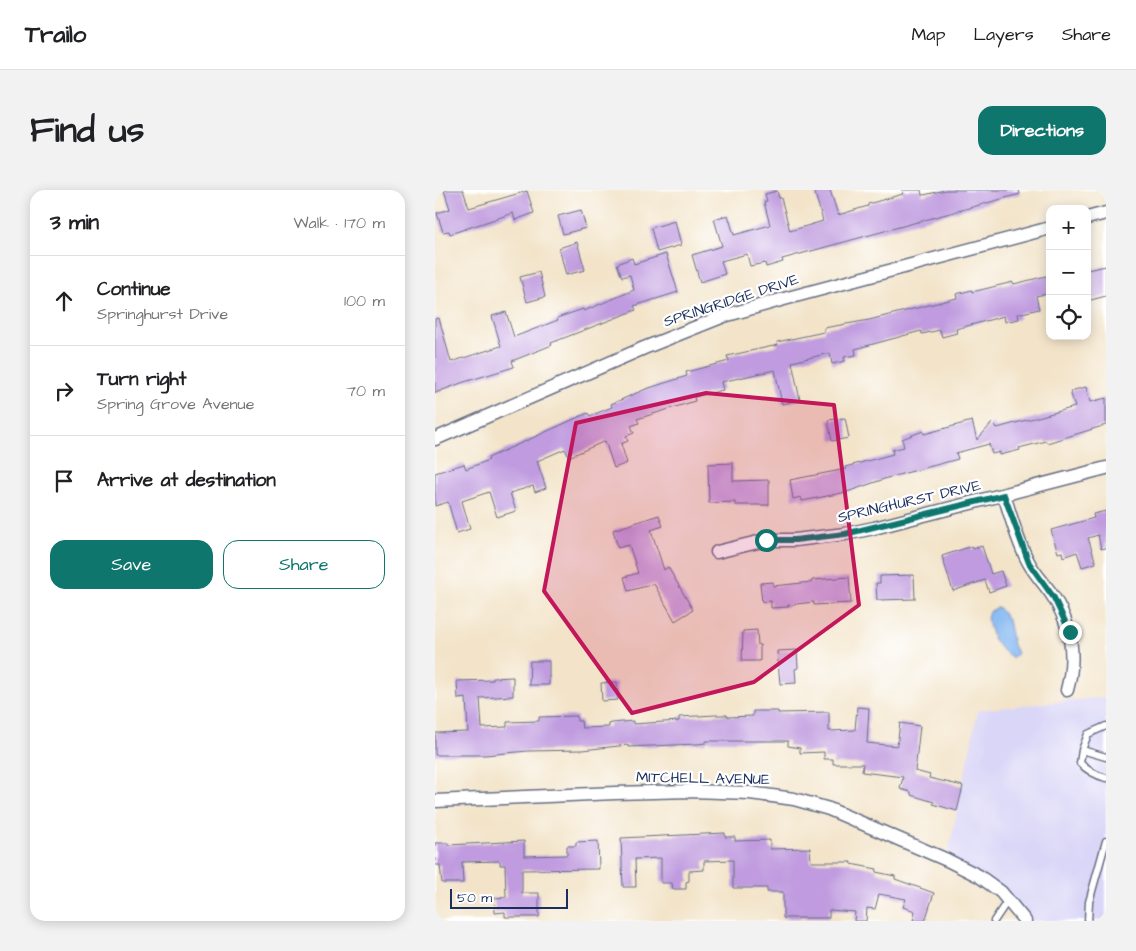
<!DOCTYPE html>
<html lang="en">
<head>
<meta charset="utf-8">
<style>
  body { margin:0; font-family:"Architects Daughter",sans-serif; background:#f2f2f2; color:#202124 }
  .controls { position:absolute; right:15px; top:15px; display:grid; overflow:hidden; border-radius:10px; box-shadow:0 2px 12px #0003 }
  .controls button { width:45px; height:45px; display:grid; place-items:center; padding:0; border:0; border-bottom:1px solid #e0e0e0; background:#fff; color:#202124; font:25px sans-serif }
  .scale { position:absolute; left:15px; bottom:12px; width:118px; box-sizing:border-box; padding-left:5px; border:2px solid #1b2f5e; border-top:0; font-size:14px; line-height:18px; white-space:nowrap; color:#1b2f5e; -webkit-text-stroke:4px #fff; paint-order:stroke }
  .stop { position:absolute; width:15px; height:15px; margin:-11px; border:4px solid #0f766e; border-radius:50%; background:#fff }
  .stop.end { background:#0f766e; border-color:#fff; box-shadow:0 1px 5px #0008 }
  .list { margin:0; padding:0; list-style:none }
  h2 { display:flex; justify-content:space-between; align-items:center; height:65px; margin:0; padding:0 20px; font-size:21px }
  h2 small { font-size:16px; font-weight:400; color:#757577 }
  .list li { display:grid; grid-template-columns:32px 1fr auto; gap:15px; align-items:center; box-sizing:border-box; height:90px; padding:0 20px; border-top:1px solid #e0e0e0 }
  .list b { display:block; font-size:19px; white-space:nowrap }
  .list p { margin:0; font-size:16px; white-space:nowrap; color:#757577 }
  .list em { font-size:16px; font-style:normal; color:#757577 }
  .actions { display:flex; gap:10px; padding:15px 20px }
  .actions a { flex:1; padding:11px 0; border:1px solid #0f766e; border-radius:15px; text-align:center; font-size:18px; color:#0f766e }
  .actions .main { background:#0f766e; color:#fff }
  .icon { flex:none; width:28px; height:28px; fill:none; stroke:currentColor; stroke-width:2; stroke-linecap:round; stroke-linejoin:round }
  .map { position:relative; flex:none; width:671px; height:731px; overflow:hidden; border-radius:15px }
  header { display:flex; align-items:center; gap:30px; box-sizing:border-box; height:70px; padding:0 25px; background:#fff; border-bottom:1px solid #e0e0e0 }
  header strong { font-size:24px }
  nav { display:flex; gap:28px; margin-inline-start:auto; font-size:18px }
  .intro { display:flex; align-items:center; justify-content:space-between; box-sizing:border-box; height:120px; padding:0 30px }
  h1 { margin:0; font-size:35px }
  .button { padding:12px 22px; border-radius:15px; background:#0f766e; color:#fff; font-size:18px; font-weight:700 }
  main { display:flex; gap:30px; padding:0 30px }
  aside { flex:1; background:#fff; border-radius:15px; box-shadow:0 2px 12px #0003 }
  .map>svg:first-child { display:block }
  .built { fill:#dad6f7 }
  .water { fill:#84b8f2; stroke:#5074a8 }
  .building { fill:#c09bdf }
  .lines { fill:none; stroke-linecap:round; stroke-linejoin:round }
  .lane-casing { stroke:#676e83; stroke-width:9 }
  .street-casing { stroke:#676e83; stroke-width:15 }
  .lane { stroke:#fff; stroke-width:6 }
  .street { stroke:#fff; stroke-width:12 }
  .route { stroke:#0f766e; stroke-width:6 }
  .marked { fill:#c2185b; fill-opacity:0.2; stroke:#c2185b; stroke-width:4; stroke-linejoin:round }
  .labels { text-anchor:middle; stroke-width:4.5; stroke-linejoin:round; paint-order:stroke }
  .street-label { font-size:15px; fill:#1b2f5e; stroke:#fff }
</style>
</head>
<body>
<header>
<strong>Trailo</strong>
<nav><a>Map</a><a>Layers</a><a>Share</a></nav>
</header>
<div class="intro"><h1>Find us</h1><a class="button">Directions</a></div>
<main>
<aside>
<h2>3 min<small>Walk · 170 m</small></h2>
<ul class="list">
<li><svg class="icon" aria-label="ahead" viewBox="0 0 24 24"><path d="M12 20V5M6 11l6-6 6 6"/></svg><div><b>Continue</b><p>Springhurst Drive</p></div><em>100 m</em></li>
<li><svg class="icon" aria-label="right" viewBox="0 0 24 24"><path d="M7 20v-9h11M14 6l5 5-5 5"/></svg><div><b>Turn right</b><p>Spring Grove Avenue</p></div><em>70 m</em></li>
<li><svg class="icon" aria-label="arrive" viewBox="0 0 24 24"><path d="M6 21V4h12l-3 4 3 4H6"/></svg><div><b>Arrive at destination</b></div></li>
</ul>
<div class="actions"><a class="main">Save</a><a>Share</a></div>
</aside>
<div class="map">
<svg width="671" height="731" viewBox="0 0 671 731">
  <rect width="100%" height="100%" fill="#fff"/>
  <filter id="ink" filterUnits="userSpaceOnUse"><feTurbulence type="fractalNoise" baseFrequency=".02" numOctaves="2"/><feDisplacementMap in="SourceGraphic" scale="10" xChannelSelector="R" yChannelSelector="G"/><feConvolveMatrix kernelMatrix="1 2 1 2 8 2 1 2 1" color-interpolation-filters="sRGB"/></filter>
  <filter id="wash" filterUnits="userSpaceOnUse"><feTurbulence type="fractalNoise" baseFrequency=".0096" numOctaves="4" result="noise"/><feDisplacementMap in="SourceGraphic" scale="20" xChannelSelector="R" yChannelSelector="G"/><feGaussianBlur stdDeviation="1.12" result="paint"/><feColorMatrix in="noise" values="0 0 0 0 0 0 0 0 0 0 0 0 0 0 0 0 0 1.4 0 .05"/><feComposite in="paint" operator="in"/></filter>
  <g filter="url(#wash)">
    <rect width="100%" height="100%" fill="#f3e4c9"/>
    <path class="built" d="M671,507V731H589L555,693L512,670L543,520Z"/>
    <path class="water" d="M563,417L573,430L578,455L582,463L578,468L566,459L558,448L552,428L554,422Z"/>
    <g id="blocks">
      <path class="building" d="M9,0H28L34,18L92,1L99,23L80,30L78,23L15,44L14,41L8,42L2,23L15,19Z
        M379,0H395L403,25L433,16V14L468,4L467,0H486L487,5H489L510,0H584L585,4L347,69L348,72L331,77L330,73L315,76L312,64L286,71L290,84L265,92L257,65L287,56L279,29L293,25L299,45L335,35L329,12L332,11L330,4L342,1L344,8H346L355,41L388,31Z
        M146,20L151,38L128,44L123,26Z
        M240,31L246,55L222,62L216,38Z
        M142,52L150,80L131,85L124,58Z
        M231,64L243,102L199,116L201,120L116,153L117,155L77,171L79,177L29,192L0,203V129L4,128L16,172L66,156L57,126L71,122L79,147L123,130L122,128L148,119L149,121L199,100L195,85L187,87L182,74L197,68L199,74Z
        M671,76V106L652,111V80Z
        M104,82L110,107L92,112L85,87Z
        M615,85V103L601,106L604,119L583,124L584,129L570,132L569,126L521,139L522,143L507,147L505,140L487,144L486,141L420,159L421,165L409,167L410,171L397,174L395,163L357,172L365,210L347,214L340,180L286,192L288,200L259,207L260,211L202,229L204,233L196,236L199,243L191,246L193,251L186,254L192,273L190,274L179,278L170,251L134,267L130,259L102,271L111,298L100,302L98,296L75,303L81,321L62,327L54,302L27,311L35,339L22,343L13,312L0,316V283L29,274L31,279L54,270L53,268L137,230L153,223L155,226L177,217L176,214L211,199L252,186L251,182L294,171L292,166L343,155L342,152L389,142V138L434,130L522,108L521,104L537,100V102L578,92L579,94Z
        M651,197L655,212L671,208V235L612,253L611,251L584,258L585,260L565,265V262L557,264L554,254L521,263L523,269L452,288L412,302L367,311L366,307L358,309L355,290L411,279L410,277L458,264L457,260L469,257L467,249L488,241L489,244L537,231L542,250L557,233L562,238L640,217L635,201Z
        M410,228L414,248L397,251L393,230Z
        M298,273V291L334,290V315H300V312L274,313L273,274Z
        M671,321V358L666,359L663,345L653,348L661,373L647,377L642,362L628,367L627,362L623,363L616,340L659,328L658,324Z
        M224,325L228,336L216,340L229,380L233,377L258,420L240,431L219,394L193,401L189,387L203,383L194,355L183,358L178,340Z
        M537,356L538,359L547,356L556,384L566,381L571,396L554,402L550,390L518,401L507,366Z
        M479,385L480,409L442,410L441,393H445V386Z
        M414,387L416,413L379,415V412L353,415V417L336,418V411L327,412L325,393L338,392V396L377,392V390Z
        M322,440L323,455H325V471H307L308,441Z
        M362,460L363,478L360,479L361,493L345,494L342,461Z
        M95,471H114V495H94Z
        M78,487V506L45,508L47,538L72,537V532L104,531V527L142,526V531H146L147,538L174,537V534L177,533L198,531V534L244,531V527L281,525H292L293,527L318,526V521H343V523L394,522V541L420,540L422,517L434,518L432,553L462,556L465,533L485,536L480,581L495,585L494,588L528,596L522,621L498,614L499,612L476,605V602L465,599L468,587L427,582L428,574H398V569H389V562L365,563V558L353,556V551H271V553L262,554L193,557V555L147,560L93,561L50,565H0V543L33,542L31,508L23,509L22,491L58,490V488Z
        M182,492L183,510L167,511L166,493Z
        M290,643V647H300V651L335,650V659L375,658L376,672H416V674L442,679L441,682L460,686V689L499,703L490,731H478L480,721L468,717L471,709L444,704L440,719L432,718L431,731H419L420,722L394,720V728H348V702H332V698H298V670L269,671V680L254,681V691L251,692V699H238L237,693H226V668L200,669L201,697H188L186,648Z
        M89,651V666L132,665V656H141V652L163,651L164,679L87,680V703H104V727H70V722L60,723L59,708L71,707L70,675H65V671L27,672L28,693H7L5,675H0V653H13V655Z"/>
    </g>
  </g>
  <g filter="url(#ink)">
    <use href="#blocks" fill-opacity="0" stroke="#676e83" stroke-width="1"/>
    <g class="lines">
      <g class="lane-casing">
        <path id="lane" d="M671,536L653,544L647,560L671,567
          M647,560L645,573C653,581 660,585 671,588
          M559,731L573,710
          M653,731L654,712L671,651"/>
      </g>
      <g class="street-casing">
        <path id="street" d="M652,28L671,23
          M0,249L209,158L289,126L349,109L615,38
          M569,305C576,326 583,354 594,373C601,386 612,396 619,408C637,437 641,467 632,500
          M282,362L331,350H360L410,344L439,338L671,278
          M0,611L180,603L256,601L315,603L359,609L394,619L512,670L544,686L566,702L590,731"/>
      </g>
      <use href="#lane" class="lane"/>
      <use href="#street" class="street"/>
    </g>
  </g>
  <g class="lines" filter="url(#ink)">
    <path class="route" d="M331,350H360L410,344L569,305L594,373L619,408L635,442"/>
  </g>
  <path class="marked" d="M271,203L399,215L424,415L319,492L197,523L109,401L141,233Z"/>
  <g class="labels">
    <g class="street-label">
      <text transform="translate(296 110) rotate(-18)" y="5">SPRINGRIDGE DRIVE</text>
      <text transform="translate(474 311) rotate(-13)" y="5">SPRINGHURST DRIVE</text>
      <text transform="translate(268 588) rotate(1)" y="5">MITCHELL AVENUE</text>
    </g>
  </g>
</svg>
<div class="controls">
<button>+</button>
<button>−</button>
<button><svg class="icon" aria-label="locate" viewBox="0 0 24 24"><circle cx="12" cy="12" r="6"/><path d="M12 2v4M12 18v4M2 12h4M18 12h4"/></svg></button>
</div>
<div class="scale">50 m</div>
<div class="stop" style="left:331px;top:350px"></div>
<div class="stop end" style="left:635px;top:442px"></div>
</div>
</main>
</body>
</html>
